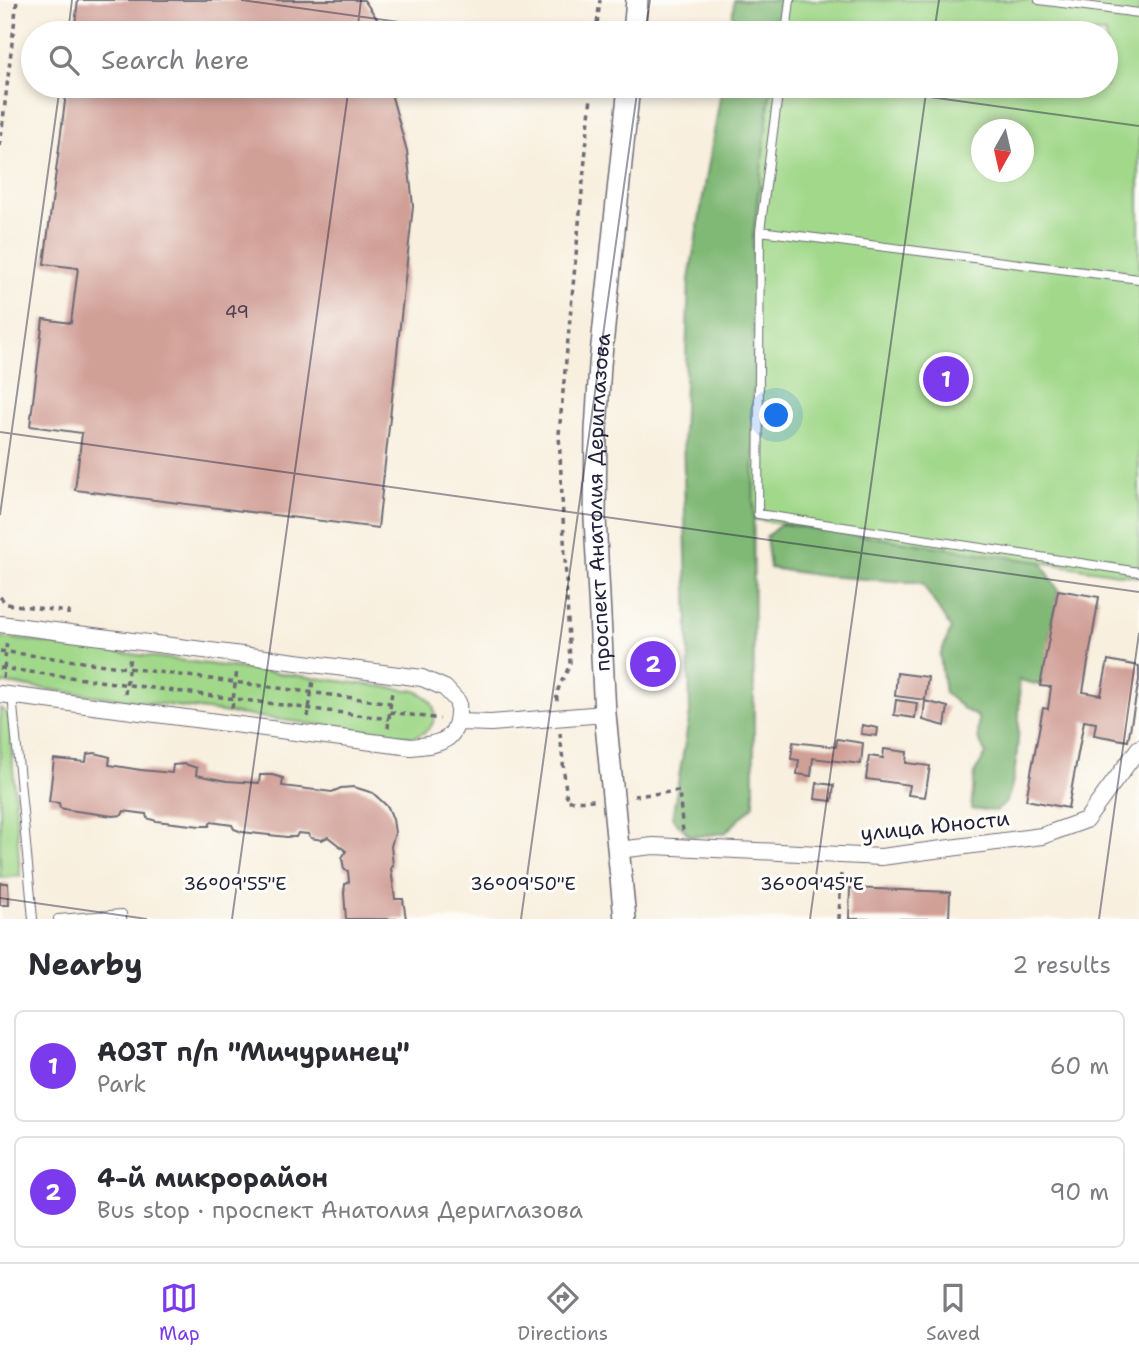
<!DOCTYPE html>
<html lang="en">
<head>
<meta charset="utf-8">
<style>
  body { margin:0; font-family:"Shantell Sans",sans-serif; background:#f2f2f3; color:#2b2b33 }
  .compass { position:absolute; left:971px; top:119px; width:63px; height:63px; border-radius:50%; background:#fff; box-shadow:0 4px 10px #0003; rotate:188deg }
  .you { position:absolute; left:777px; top:416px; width:24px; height:24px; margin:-18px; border:5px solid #fff; border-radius:50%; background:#1a73e8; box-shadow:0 0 0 10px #1a73e833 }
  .badge { display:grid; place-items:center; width:46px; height:46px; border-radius:50%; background:#7c3aed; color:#fff; font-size:23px; font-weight:700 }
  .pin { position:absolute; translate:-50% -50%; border:4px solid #fff; box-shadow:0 2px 7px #0006 }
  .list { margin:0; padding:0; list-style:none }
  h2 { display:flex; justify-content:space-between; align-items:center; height:91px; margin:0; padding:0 28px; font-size:30px }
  h2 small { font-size:23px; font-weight:400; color:#7c7c81 }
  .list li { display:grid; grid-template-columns:46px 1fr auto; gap:21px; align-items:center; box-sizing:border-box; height:112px; margin:0 14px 14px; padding:0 14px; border:2px solid #e1e1e2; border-radius:10px }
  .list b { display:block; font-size:26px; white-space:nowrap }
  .list p { margin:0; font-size:23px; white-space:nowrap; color:#7c7c81 }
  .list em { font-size:23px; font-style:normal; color:#7c7c81 }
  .icon { flex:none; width:38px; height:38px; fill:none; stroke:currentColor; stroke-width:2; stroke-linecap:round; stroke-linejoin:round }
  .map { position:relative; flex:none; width:1139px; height:919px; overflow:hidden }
  .search { position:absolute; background:#fff; box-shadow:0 4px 10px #0003; left:21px; right:21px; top:21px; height:77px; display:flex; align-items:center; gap:18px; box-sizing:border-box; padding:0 24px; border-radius:38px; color:#7c7c81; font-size:26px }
  .sheet { height:343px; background:#fff }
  nav { display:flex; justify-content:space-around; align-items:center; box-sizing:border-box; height:98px; border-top:2px solid #e1e1e2; background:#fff; font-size:19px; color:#7c7c81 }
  nav a { display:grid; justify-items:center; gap:4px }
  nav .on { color:#7c3aed }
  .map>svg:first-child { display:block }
  .green { fill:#a1d88a; stroke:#627d62; stroke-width:2; fill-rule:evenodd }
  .forest { fill:#80b876; stroke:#516d58; stroke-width:2 }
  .building { fill:#d09f96 }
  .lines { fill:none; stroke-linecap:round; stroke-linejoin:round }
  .lane-casing { stroke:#6d6a74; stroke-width:10 }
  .street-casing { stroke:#6d6a74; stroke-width:18 }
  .secondary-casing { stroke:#6d6a74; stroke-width:24 }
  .path { stroke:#6d6a74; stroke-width:3.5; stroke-dasharray:5 5; stroke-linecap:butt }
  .lane { stroke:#fff; stroke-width:8 }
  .street { stroke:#fff; stroke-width:16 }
  .secondary { stroke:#fff; stroke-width:21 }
  .ticks { fill:none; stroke:#22223b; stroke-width:2; stroke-opacity:0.45 }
  .labels { text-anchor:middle; stroke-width:6; stroke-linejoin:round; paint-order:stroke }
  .number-label { font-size:18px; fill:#4e4152 }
  .street-label { font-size:21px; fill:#22223b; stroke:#fdfcf7 }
  .ticks-label { font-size:18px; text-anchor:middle; fill:#22223b; stroke:#fdfcf7; stroke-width:6; stroke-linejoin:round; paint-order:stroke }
</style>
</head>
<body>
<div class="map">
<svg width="1139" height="919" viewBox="0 0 1139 919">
  <rect width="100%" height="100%" fill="#fdfcf7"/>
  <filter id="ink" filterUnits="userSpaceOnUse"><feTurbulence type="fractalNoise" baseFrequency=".0143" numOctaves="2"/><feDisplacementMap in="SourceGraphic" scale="14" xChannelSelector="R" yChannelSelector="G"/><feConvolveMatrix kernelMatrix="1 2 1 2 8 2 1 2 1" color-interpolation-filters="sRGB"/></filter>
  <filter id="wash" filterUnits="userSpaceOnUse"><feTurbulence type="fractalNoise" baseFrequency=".00686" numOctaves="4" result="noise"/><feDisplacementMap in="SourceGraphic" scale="28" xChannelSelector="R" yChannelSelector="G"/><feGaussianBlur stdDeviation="1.57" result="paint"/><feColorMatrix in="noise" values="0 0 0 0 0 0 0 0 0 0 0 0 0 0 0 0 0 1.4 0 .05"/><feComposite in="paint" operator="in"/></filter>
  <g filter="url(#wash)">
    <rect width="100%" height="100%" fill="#f8efde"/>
    <path class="green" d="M781,0H1139V577L753,519V238L771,86H1106V33H777ZM982,130H1024V172H982Z
      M0,637L416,691C442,702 441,730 413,737L0,683Z
      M0,708L7,713L10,721L20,876L0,878Z"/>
    <path class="forest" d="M734,0H781L777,33H731Z
      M722,86H771L753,238L754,805L725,833L691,837L672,818L690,713L683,434L689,279Z
      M781,524L1041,562L1058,590L1041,685L1019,680C1020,708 1019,774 1007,800C1005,804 1000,808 996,811L971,809L975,772L986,754L978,738V717L965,710L945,693L940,656L951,629L922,583L823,576L770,568L766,537Z"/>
    <g id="blocks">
      <path class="building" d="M78,0H364L387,33H74Z
        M67,86H389L407,151L413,206L378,528L75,490L82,433L30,426L43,319L71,323L78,268L44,264Z
        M1058,590L1099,597L1083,692L1101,695L1108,660L1139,666V680L1128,741L1094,735L1096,723L1084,721L1068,808L1026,800L1043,708L1048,709L1051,687L1040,686Z
        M897,673L928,677L925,700L895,696Z
        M896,700L917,703L915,718L894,715Z
        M925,701L948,707L945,726L923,720Z
        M862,725L878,728L877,736L861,734Z
        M837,739L863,743L861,764L813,758L811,776L797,774L799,760L791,759L793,742L836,747Z
        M884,749L907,752L906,763L930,766L925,797L908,795L910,785L866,779L869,756L883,758Z
        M95,753L110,757L109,765L141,770L172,773L173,765L185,764L197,768L196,775L227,781L259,783L260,775H272L283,778L282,786L332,792L341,788L354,787L373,793L388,807L393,819L395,833L391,846L393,866L391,868L395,899H403L406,919H346L344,893L345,884L349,882L348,871L344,869L342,858L346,851L328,837L322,840L311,838L308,834L298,833L296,837H287L242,832L234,829L232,825L211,822L209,826H200L156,821L147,818L146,814L124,811L122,815L113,816L69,810L60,808L59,803L49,802L54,759L86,762L87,754Z
        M817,783L834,785L832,801L815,799Z
        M0,883H8L9,905H0Z
        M850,888L950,892L949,919H849Z"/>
    </g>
  </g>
  <g filter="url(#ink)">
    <use href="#blocks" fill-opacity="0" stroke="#6d6a74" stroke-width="2"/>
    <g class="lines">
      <g class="lane-casing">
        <path id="lane" d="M1039,0L1139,13
          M786,33L790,0
          M779,86L760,231L758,514L1139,572
          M760,231L1139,279
          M12,695L33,919
          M58,919L122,914V919"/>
      </g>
      <g class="street-casing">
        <path id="street" d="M0,624L422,678L445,688L458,702C460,739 446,744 411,747L0,694
          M459,722L491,723L605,714
          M617,850L654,846L881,857L1042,836L1086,820L1139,748"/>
      </g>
      <g class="secondary-casing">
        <g id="secondary">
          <path d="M634,33L637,0"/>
          <path id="s1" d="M625,919L605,714L595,518L596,431L600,365L629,86"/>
        </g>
      </g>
      <path class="path" d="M596,33L600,0
        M0,146L17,0
        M0,597L7,604L68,612V615
        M0,651L391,703
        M0,668L389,719
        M3,678L7,640
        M125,694L130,656
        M557,701C555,686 567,677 570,662L559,434L592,86
        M232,708L237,670
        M390,712L440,719
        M308,717L313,680
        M388,728L392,690
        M560,733L567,801L595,800
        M634,796L679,791L683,832
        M839,919L841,871"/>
      <use href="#lane" class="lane"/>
      <use href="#street" class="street"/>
      <use href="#secondary" class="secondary"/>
    </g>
  </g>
  <path class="ticks" d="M241,0L478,33M68,33L72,0M357,33L361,0M645,33L650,0M934,33L939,0M851,86L1139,126M0,432L1139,592M0,515L60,86M0,898L147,919M232,919L349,86M521,919L638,86M810,919L927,86M1099,919L1139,633"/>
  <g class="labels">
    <g class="number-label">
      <text x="237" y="318">49</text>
    </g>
    <g class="street-label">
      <text dy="7" stroke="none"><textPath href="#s1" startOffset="418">проспект Анатолия Дериглазова</textPath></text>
      <text transform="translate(935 826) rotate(-6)" y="7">улица Юности</text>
    </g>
  </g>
  <g class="ticks-label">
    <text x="235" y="890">36°09'55"E</text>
    <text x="523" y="890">36°09'50"E</text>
    <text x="812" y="890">36°09'45"E</text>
  </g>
</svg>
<svg class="compass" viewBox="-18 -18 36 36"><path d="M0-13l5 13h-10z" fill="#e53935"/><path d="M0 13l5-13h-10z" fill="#7c7c81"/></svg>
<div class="you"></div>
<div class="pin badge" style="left:946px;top:379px">1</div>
<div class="pin badge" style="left:653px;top:664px">2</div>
<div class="search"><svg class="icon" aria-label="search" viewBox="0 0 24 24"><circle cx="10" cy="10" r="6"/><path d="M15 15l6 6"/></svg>Search here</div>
</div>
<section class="sheet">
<h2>Nearby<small>2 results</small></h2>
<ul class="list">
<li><span class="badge">1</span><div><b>АОЗТ п/п &quot;Мичуринец&quot;</b><p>Park</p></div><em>60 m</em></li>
<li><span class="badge">2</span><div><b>4-й микрорайон</b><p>Bus stop · проспект Анатолия Дериглазова</p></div><em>90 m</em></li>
</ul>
</section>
<nav>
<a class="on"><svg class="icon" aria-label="map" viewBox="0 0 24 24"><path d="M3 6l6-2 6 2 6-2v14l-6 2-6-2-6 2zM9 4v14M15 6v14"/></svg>Map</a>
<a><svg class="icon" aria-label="directions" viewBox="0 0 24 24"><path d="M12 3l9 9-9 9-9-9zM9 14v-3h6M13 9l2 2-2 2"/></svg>Directions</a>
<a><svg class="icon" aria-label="saved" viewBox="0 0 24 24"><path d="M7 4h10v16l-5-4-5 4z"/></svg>Saved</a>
</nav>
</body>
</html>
